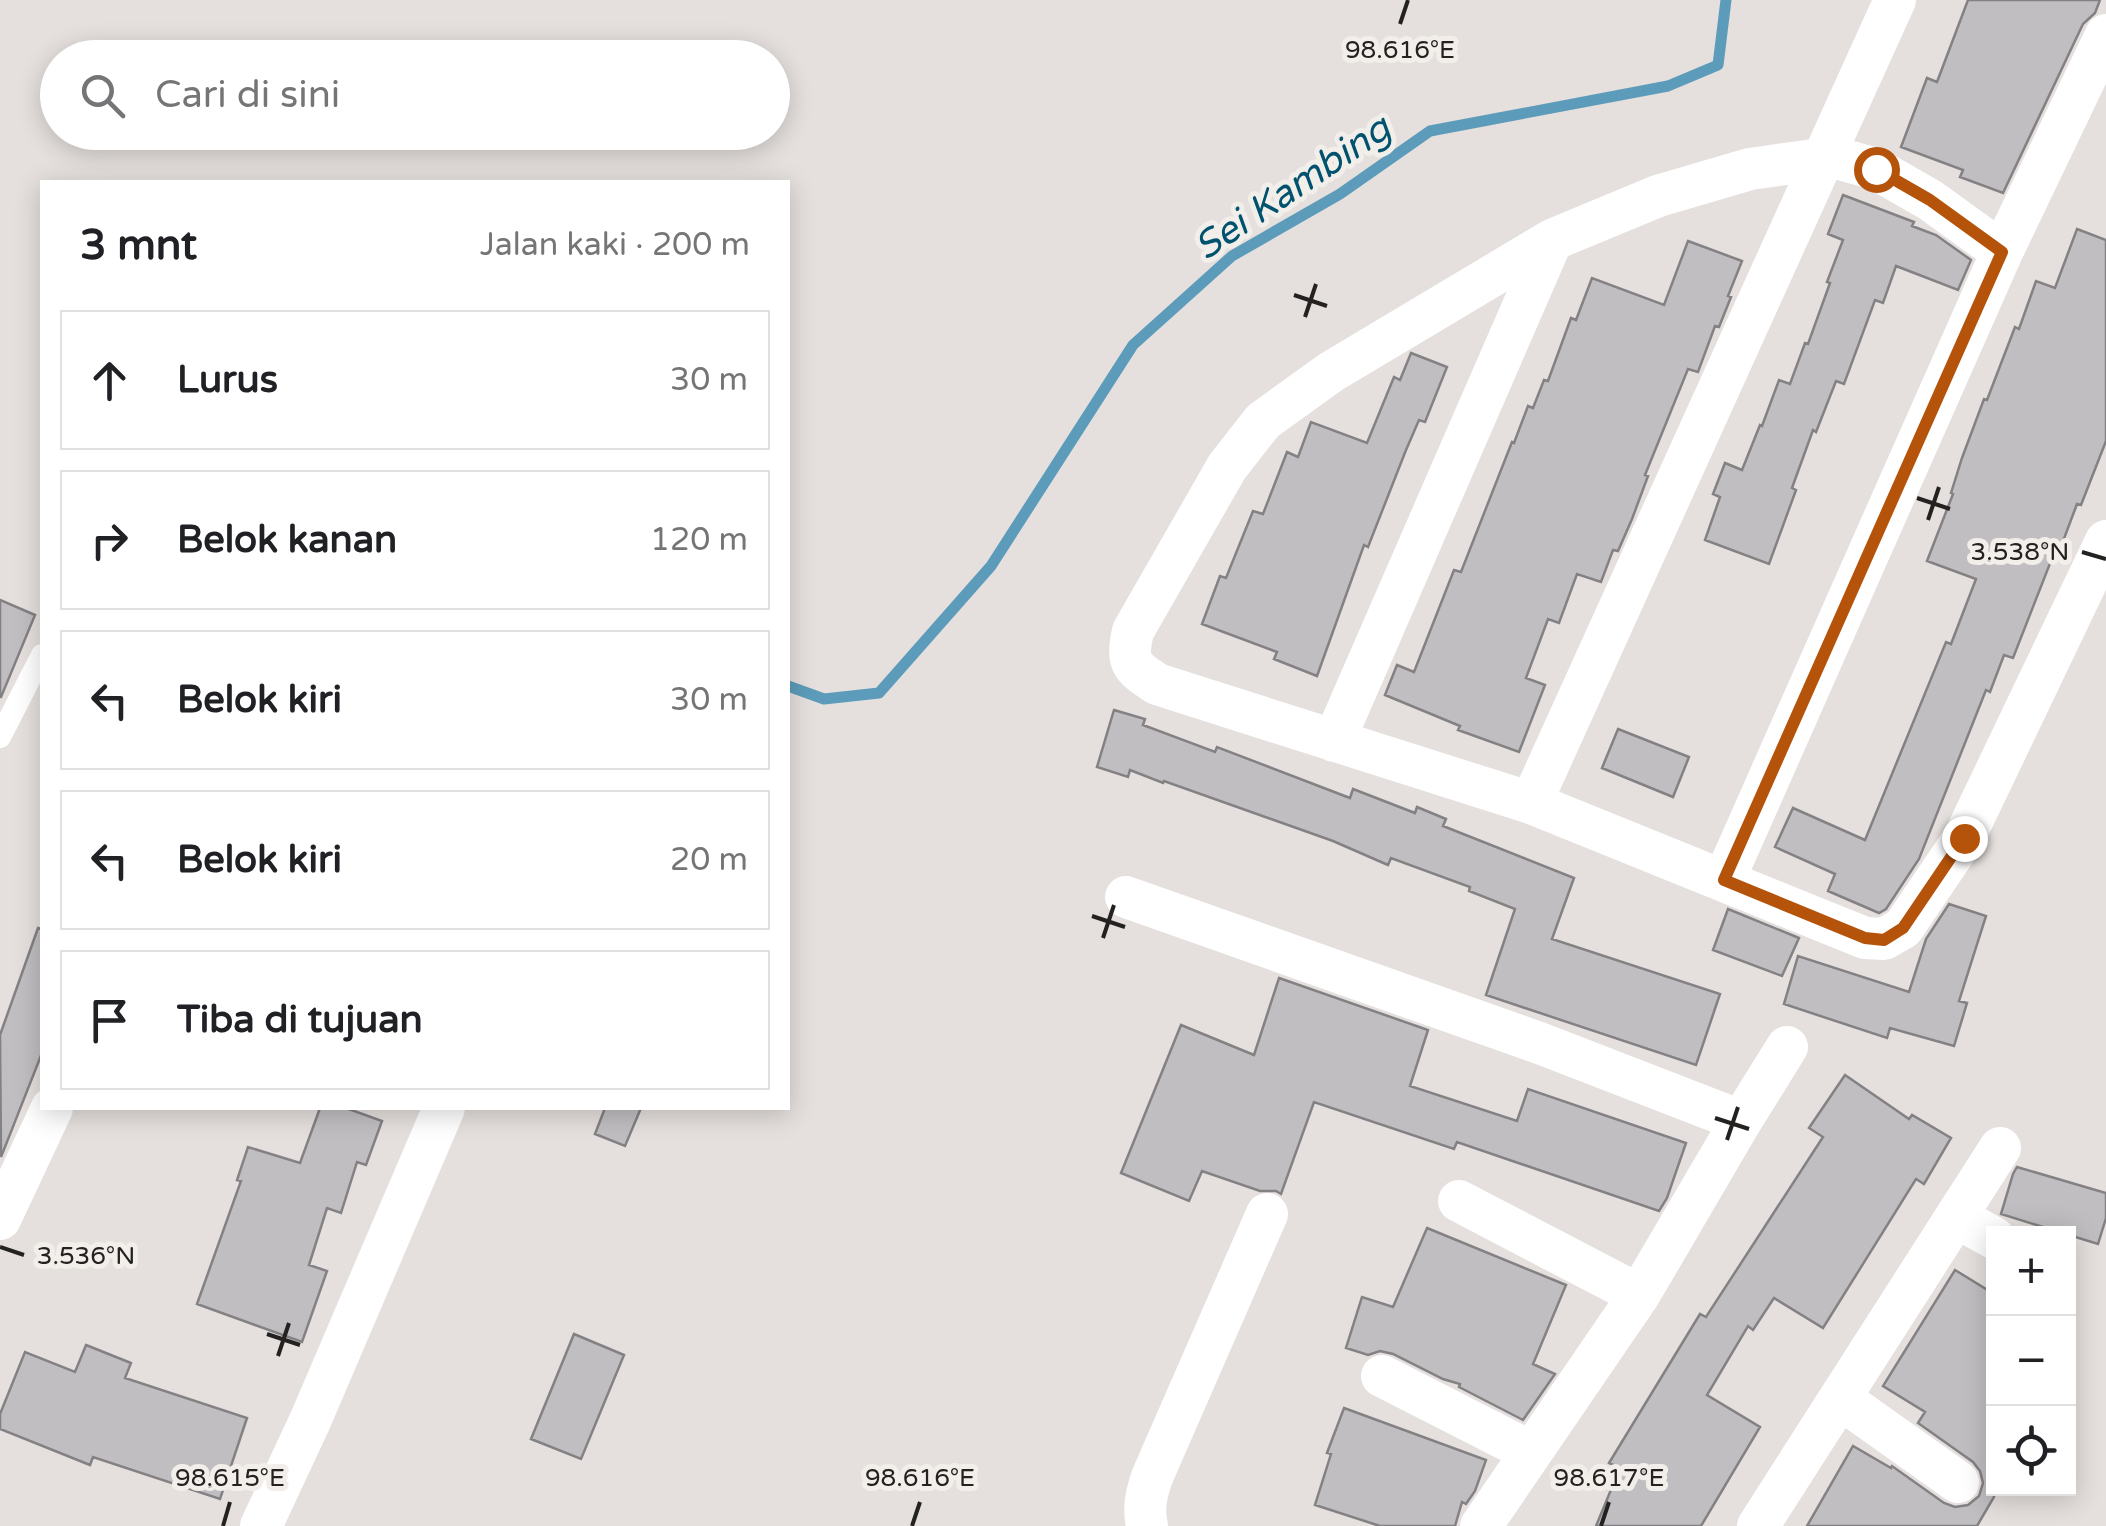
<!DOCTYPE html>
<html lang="id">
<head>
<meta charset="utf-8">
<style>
  body { margin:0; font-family:"Varela Round",sans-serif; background:#f2f2f2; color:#202124 }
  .controls { position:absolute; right:30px; bottom:30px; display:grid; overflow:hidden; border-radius:0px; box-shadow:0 5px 25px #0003 }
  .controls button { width:90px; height:90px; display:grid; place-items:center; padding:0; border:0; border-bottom:2px solid #e0e0e0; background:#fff; color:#202124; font:50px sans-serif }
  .stop { position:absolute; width:30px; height:30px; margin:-22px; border:8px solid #b45309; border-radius:50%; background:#fff }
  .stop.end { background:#b45309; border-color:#fff; box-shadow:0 2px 10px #0008 }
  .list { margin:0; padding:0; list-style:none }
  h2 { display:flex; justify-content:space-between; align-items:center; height:130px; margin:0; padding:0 40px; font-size:42px }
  h2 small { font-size:32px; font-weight:400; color:#757577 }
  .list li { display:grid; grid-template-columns:65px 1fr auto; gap:30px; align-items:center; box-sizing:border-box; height:140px; margin:0 20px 20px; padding:0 20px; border:2px solid #e0e0e0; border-radius:0px }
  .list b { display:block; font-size:38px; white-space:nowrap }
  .list em { font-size:32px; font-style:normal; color:#757577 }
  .icon { flex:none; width:55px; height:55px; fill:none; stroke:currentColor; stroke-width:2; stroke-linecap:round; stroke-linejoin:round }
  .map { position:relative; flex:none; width:2106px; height:1526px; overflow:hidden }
  .search { position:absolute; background:#fff; box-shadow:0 5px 25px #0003; left:40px; top:40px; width:750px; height:110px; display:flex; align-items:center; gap:25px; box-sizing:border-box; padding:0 35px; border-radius:55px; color:#757577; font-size:38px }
  .panel { position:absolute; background:#fff; box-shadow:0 5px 25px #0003; left:40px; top:180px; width:750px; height:930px; border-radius:0px }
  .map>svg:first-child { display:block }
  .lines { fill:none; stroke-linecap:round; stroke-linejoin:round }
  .stream { stroke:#5c9cba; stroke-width:11 }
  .building { fill:#c1bec1; stroke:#848184; stroke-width:2.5 }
  .service { stroke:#fff; stroke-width:22 }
  .minor { stroke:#fff; stroke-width:42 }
  .route { stroke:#b45309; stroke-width:12 }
  .ticks { fill:none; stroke:#242221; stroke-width:4 }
  .labels { text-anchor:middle; stroke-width:10; stroke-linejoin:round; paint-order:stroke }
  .water-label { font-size:38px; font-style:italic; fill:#00526e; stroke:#f2eeea }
  .ticks-label { font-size:25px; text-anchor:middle; fill:#242221; stroke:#f2eeea; stroke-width:10; stroke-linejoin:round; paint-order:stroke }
</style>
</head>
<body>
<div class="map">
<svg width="2106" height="1526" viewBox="0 0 2106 1526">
  <rect width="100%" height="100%" fill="#e5e0dd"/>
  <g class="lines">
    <path class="stream" d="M788,686L824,699L879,693L991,566L1133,345L1232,256L1340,194L1430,131L1668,86L1718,65L1726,0"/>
  </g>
  <path class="building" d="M1968,0H2100L2095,13L2083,24L2003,193L1960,177L1963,170L1901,147L1927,78L1937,82Z
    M1843,195L1914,222L1912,226L1936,235L1971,260L1958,290L1896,266L1883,303L1875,300L1844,384L1836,381L1816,432L1813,430L1792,488L1796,490L1769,564L1705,540L1720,497L1713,494L1725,463L1742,470L1760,425L1762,426L1779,380L1790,384L1805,343L1808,344L1830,283L1827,282L1843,240L1828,234Z
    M2077,229L2106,240V441L2081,505L2077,504L2062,544L2058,543L2013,658L2004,655L1990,692L1986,690L1919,859L1886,909L1879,913L1828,891L1835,874L1775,847L1793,808L1865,840L1946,642L1951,644L1976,579L1927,561L1953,494L1951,493L1962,458L1984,399L1987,400L2015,327L2019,329L2036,281L2055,288Z
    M1688,241L1742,261L1728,296L1731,297L1719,327L1715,326L1698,372L1688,369L1645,475L1648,476L1632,519L1618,551L1613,550L1601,582L1577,574L1559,623L1548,619L1526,678L1545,685L1519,752L1458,730L1460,726L1385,695L1397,665L1414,672L1454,570L1461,572L1512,442L1514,443L1528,406L1533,408L1544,380L1548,381L1571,318L1576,320L1592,278L1664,305Z
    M1411,353L1447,367L1425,422L1419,420L1406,450L1368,547L1364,545L1317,676L1274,659L1277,652L1202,624L1220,576L1226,578L1253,511L1263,514L1287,452L1298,457L1311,422L1367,443L1394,377L1400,380Z
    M0,600L35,615L1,697H0Z
    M1114,710L1145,719L1143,725L1215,752L1217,747L1350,798L1353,789L1415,813L1417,807L1446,819L1443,826L1574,878L1552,939L1720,994L1696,1065L1486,995L1515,909L1469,891L1470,887L1391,858L1388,865L1333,841L1164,781L1163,783L1130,770L1128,777L1097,767Z
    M1618,729L1689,757L1673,797L1602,768Z
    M1949,904L1986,916L1959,1001L1967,1003L1954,1046L1890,1028L1887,1038L1784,1004L1798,956L1909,992L1926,939Z
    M1728,909L1799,938L1782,976L1713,950Z
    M38,928L42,929V1053L1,1157L0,1035Z
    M1279,978L1428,1030L1410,1086L1517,1121L1528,1089L1686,1143L1667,1198L1659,1211L1457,1142L1454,1149L1314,1102L1281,1194L1276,1191H1260L1202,1171L1189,1201L1121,1173L1181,1025L1254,1055Z
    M1845,1075L1909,1119L1912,1115L1951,1138L1924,1184L1916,1179L1823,1328L1774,1298L1753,1330L1748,1326L1707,1395L1760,1427L1701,1526H1596L1620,1468L1609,1463L1700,1314L1706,1317L1823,1137L1809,1128Z
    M320,1108H346L382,1121L366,1165L357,1162L341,1213L327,1208L309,1265L327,1271L302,1342L197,1304L241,1181L237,1180L248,1147L300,1163Z
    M605,1108H641L625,1146L595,1134Z
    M2017,1167L2106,1193V1218L2098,1244L2001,1214L2013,1174Z
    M1427,1228L1566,1285L1533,1364L1555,1374L1523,1420L1459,1387L1460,1384L1443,1379L1393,1354L1380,1351L1368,1355L1346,1348L1362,1297L1393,1307Z
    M1955,1270L1994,1294V1497L1977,1526H1807L1853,1446L1891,1468L1892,1466L1944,1503L1955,1507L1968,1505L1979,1496L1983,1483L1980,1471L1973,1462L1918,1423L1925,1412L1883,1386Z
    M574,1334L624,1355L581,1459L531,1439Z
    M86,1345L131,1363L125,1378L247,1418L220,1499L93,1457L90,1465L0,1429V1414L25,1352L75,1372Z
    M1344,1408L1486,1460L1475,1491L1466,1504L1462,1502L1455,1526H1380L1315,1505L1331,1454L1327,1453Z"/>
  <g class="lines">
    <path class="service" d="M0,737L42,655"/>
    <path class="minor" d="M2002,252L1930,200L1876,169L1840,159H1821L1750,169L1658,196L1552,240L1331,372L1263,421L1227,467L1133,631C1126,663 1131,667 1157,684L1531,803L1865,938L1884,939L1903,928L1964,838L2106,541
      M1334,741L1552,240
      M1531,803L1895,0
      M1724,880L2002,252L2106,35
      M1126,897L1542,1044L1741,1121
      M1459,1201L1639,1295
      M1956,1217L1994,1238
      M0,1219L52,1108
      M1382,1376L1531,1452
      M1841,1399L1958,1482
      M261,1526L310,1421L444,1108
      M1147,1526C1143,1508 1146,1495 1152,1477L1267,1214
      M1481,1526L1639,1295L1741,1121L1787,1047
      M1758,1526L2000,1148"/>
  </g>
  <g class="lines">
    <path class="route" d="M1876,169L1930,200L2002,252L1724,880L1865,938L1884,940L1903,928L1964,838"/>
  </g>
  <path class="ticks" d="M1400,24L1408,0M1294,295L1327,306M1305,317L1316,284M1917,498L1950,509M1928,520L1939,487M2082,552L2106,559M1092,916L1125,927M1103,938L1114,905M1715,1118L1749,1129M1727,1140L1738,1107M0,1247L24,1255M267,1334L300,1345M278,1356L289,1323M223,1526L230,1502M912,1526L920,1502M1601,1526L1609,1502"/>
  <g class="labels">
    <g class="water-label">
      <text transform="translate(1292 187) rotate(-34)" y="13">Sei Kambing</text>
    </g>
  </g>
  <g class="ticks-label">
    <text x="1400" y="58">98.616°E</text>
    <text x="2020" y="560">3.538°N</text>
    <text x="86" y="1264">3.536°N</text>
    <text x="230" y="1486">98.615°E</text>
    <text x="920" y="1486">98.616°E</text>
    <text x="1609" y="1486">98.617°E</text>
  </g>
</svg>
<div class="controls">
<button>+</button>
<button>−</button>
<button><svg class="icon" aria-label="locate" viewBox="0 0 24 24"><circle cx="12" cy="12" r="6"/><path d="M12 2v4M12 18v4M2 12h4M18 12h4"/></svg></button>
</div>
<div class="stop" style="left:1876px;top:169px"></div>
<div class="stop end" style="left:1964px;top:838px"></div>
<div class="search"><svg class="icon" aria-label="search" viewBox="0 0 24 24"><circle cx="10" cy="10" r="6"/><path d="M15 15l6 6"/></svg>Cari di sini</div>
<section class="panel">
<h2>3 mnt<small>Jalan kaki · 200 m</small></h2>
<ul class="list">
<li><svg class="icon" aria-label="ahead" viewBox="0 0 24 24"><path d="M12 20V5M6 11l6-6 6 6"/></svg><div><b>Lurus</b></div><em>30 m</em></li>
<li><svg class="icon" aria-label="right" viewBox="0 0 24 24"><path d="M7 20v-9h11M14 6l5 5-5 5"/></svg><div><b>Belok kanan</b></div><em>120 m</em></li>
<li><svg class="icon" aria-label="left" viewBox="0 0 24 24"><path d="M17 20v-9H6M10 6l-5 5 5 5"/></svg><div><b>Belok kiri</b></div><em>30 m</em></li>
<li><svg class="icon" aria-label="left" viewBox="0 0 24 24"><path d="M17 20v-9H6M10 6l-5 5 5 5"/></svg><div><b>Belok kiri</b></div><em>20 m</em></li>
<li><svg class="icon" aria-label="arrive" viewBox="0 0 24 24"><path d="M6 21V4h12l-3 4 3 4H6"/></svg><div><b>Tiba di tujuan</b></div></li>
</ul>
</section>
</div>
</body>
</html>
